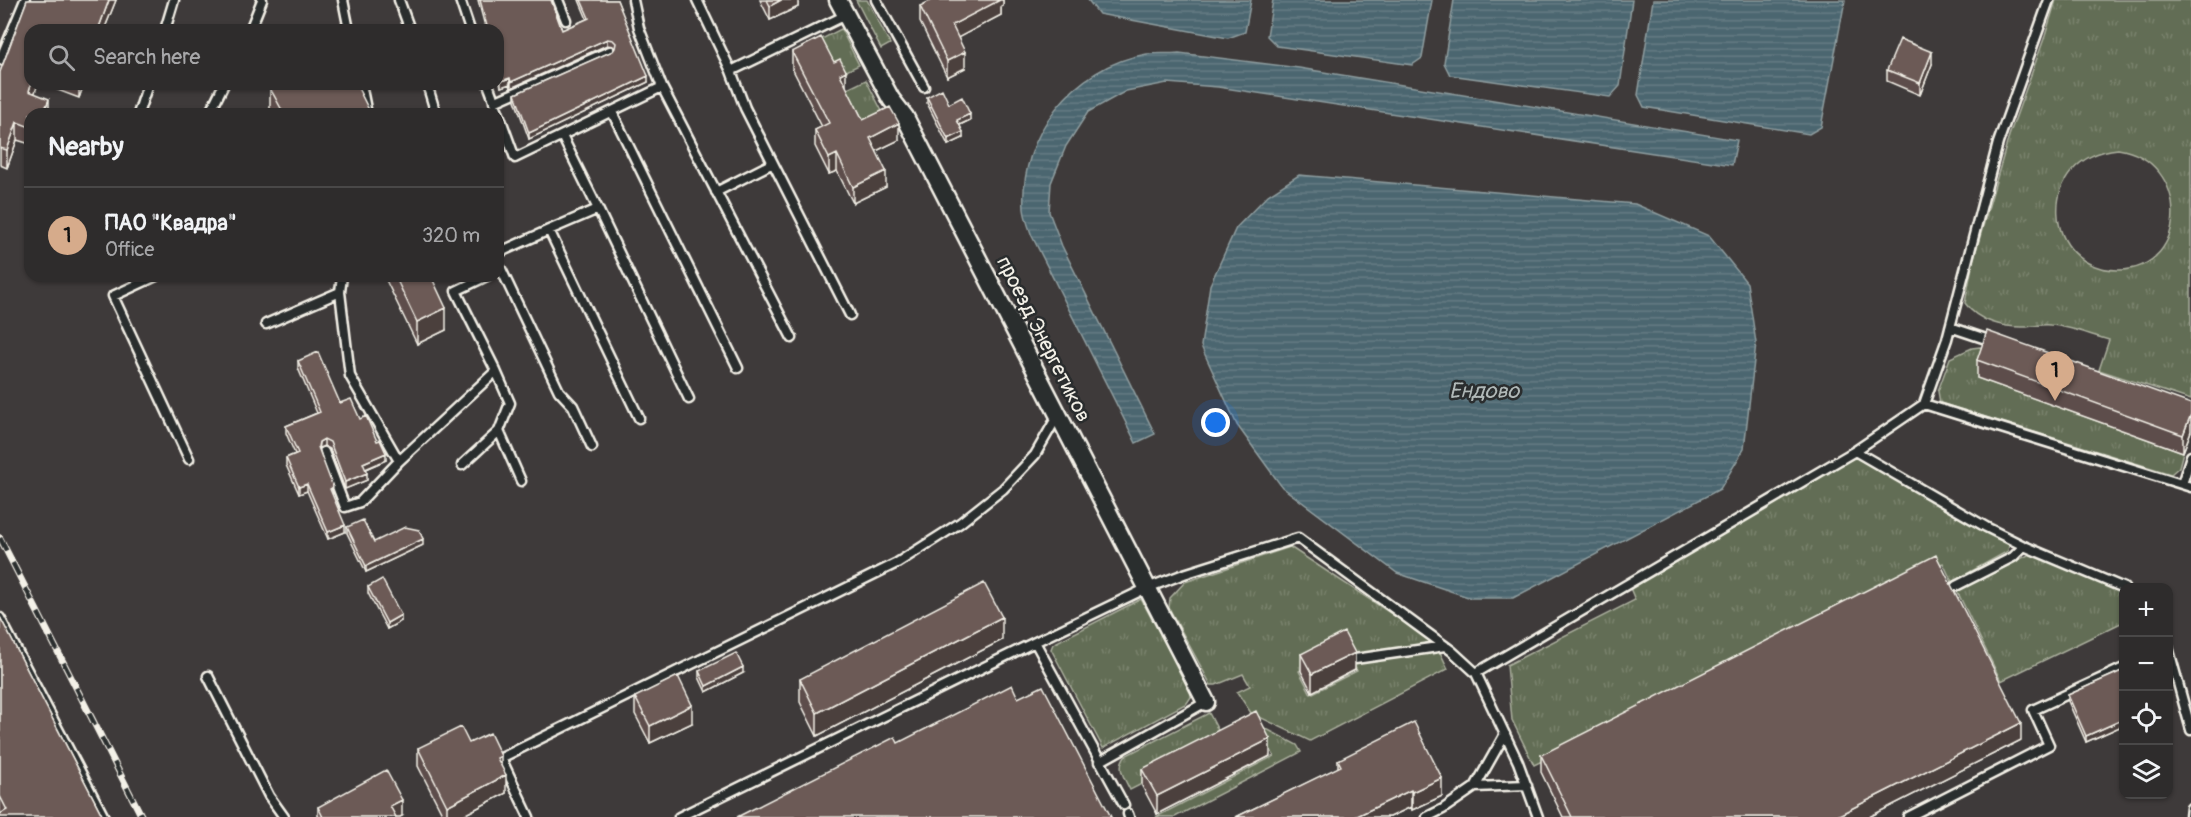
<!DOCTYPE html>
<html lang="en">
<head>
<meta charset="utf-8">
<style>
  body { margin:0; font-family:Pangolin,sans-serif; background:#363434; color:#f1f3f6 }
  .controls { position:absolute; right:18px; bottom:18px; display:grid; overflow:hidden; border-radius:12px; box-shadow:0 2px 4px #0004 }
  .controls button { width:54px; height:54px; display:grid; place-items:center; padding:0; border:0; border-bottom:2px solid #494848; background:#2e2c2c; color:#f1f3f6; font:30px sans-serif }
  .you { position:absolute; left:1216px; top:423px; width:21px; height:21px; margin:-15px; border:4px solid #fff; border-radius:50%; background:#1a73e8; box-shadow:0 0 0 9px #1a73e833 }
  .badge { display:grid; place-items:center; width:39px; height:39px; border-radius:50%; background:#d6ab8b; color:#111; font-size:20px; font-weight:700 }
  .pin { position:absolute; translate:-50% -50px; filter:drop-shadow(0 2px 3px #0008) }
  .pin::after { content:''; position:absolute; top:32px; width:21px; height:18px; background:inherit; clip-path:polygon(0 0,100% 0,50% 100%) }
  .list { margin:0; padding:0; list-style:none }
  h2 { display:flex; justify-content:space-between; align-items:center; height:78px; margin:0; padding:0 24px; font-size:26px }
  h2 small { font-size:20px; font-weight:400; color:#a7a7a9 }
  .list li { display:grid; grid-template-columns:39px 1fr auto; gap:18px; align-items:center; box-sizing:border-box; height:96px; padding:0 24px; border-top:2px solid #494848 }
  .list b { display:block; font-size:22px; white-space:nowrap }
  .list p { margin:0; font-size:20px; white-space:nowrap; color:#a7a7a9 }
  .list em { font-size:20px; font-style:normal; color:#a7a7a9 }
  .icon { flex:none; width:33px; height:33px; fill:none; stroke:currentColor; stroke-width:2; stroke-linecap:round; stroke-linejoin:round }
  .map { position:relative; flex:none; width:2191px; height:817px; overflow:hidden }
  .search { position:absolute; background:#2e2c2c; box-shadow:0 2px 4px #0004; left:24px; top:24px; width:480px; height:66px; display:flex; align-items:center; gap:15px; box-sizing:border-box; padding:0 21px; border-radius:18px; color:#a7a7a9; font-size:22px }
  .panel { position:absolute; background:#2e2c2c; box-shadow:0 2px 4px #0004; left:24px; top:108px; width:480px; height:174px; border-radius:18px }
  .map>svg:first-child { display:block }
  .grass { fill:url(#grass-tufts); stroke:#abaf9e; stroke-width:1.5; fill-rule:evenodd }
  .water { fill:url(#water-rules); stroke:#8f9ea0; stroke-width:1.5 }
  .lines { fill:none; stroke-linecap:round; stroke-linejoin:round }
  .service-casing { stroke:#f4f1e8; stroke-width:13 }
  .minor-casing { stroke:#f4f1e8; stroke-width:21 }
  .service { stroke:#2a2d2e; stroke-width:8 }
  .minor { stroke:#2a2d2e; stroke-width:16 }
  .rail-casing { stroke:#f4f1e8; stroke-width:7 }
  .rail { stroke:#2a2d2e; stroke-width:4.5; stroke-dasharray:14; stroke-linecap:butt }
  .wall { fill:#5d4d4b; stroke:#f4f1e8; stroke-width:1.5 }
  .shaded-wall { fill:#4c3f3d; stroke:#f4f1e8; stroke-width:1.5 }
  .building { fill:#6c5a57; stroke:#f4f1e8; stroke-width:1.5 }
  .labels { text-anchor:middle; stroke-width:5; stroke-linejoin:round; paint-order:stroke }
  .street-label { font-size:21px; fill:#f4f1e8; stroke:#2a2d2e }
  .water-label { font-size:22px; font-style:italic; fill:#b1b9b8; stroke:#2a2d2e }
</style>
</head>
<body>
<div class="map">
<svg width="2191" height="817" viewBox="0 0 2191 817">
  <defs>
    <pattern id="grass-tufts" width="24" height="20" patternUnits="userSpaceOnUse" patternTransform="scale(1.5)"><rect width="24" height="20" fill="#626d54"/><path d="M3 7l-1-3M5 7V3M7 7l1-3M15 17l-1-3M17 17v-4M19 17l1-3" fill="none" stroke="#79826d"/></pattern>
    <pattern id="water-rules" width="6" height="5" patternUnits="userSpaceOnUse" patternTransform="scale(1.5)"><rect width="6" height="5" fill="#4c6670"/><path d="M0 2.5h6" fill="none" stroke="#667c84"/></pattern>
  </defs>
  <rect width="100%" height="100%" fill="#3e3a3a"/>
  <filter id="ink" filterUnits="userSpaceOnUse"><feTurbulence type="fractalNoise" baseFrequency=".0167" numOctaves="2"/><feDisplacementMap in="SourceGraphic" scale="12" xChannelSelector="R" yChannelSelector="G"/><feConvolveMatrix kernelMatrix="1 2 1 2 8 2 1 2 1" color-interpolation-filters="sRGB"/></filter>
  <g filter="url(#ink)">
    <path class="grass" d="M856,0H867L890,44L881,49Z
      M2056,0H2191V400L2099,370L2109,340C2090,335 2070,326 2050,325C2043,324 2035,326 2027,327C2005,328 1978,322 1965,303L1973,261L2009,136L2045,36ZM2118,149C2191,160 2191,269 2119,270C2042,271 2033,157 2118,149Z
      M841,29L859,65L834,77L816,42Z
      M866,80L886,119L861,131L841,92Z
      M1980,347L1987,348L1977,378L2183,452L2179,467L2171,474L1940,403L1938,391L1950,358L1972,348Z
      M1855,457L2007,542L2009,545L2008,551L1952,582L1943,563L1534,765L1512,720L1507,665L1635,600L1630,588Z
      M1290,547L1436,643L1350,657L1345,647L1299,671L1311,694L1357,671L1353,663L1439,650L1448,669L1310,741L1251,713L1237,692L1250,686L1243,674L1216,685H1211L1169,608L1170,598L1185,582Z
      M2032,553L2123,593V622L2001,681L1957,591Z
      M1141,599L1191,691V697L1187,703L1103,748L1051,649L1053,644Z
      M1209,713L1224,742L1130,790C1125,779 1116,768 1125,756Z
      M1257,724L1297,745L1301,752L1175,817H1156L1274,756Z"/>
    <path class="water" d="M1088,0H1251L1245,32L1228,38L1099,14Z
      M1273,0H1432L1422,58L1412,65L1277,46L1267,36Z
      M1454,0H1632L1620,86L1610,97L1450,75L1444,63Z
      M1653,0H1845L1821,127L1809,134L1644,107L1638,95Z
      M1179,53L1299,68L1737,140L1732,165L1218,87L1167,83L1126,91L1088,112L1066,146L1051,183L1049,212L1062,246L1155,434L1136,443L1032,236C1029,228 1025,218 1024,209C1019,136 1073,66 1147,54C1157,53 1169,54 1179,53Z
      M1299,175L1635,204L1709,236L1747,283L1756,343L1744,449L1720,489L1513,598H1471L1397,573L1282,487L1237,425L1201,346L1210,285L1236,228L1268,195Z"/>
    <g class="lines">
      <g class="service-casing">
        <path id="service" d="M343,0L349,30
          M399,0L410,30
          M460,0L470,30
          M558,0L566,20
          M697,0L731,71L846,15
          M876,0L924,87
          M165,30L174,0
          M250,30L262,0
          M0,60L25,0
          M731,71L745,108L850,315
          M361,84L367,114
          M427,84L436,114
          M488,84L515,158L662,87L639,28L633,0
          M662,87L792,338
          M494,102L610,51
          M612,112L738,368
          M138,114L148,84
          M209,114L224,84
          M562,136L598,209
          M716,192L773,163
          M549,230L598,209L689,399
          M498,253L549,230L639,418
          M501,269L559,391L573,406L592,447
          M156,276L113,296L189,459
          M266,324L340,292L342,276
          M1950,327L1995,342
          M1924,404L1947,339L1998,143L2049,0
          M499,431L521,481
          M1855,451L1924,404L2191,487
          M324,452L345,507L360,502L399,461L350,376L340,292
          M399,461L496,371L456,291L487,276
          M462,465L499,431L510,403L496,371
          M2182,484L2191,456
          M1956,586L2013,557L2024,546
          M0,618L104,817
          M2168,647L2191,730
          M1355,659L1445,646
          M1476,673L1855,451L1986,527L2024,546L2124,588
          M208,676L269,796L284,817
          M1505,734L1475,787L1527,785
          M1099,762L1206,702
          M1124,805L1035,642L1147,588L1184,574L1298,538L1452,651L1476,673L1518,762L1538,817
          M1128,814L1129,817
          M529,817L501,758L897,563L960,523L1003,489L1035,455L1058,415
          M679,817L1035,642
          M1427,817L1443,809L1475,787
          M1908,817L2049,745L2033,710L2124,668
          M2190,817L2191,808"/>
      </g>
      <g class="minor-casing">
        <path id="minor" d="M838,0L891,99L905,117L1206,702"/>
      </g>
      <use href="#service" class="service"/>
      <use href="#minor" class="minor"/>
      <g class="rail-casing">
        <path id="rail" d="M0,538L142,817"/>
      </g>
      <use href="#rail" class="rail"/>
    </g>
    <path class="wall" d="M27,0H116L104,30H30L38,84L34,93L49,114H30V144L17,140L7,168L0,165V72Z
      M478,0H551L562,30L587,19L579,0H617L648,82L529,139L515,100V94L613,51L615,48L613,46L607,45L511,88L510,84L501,87L498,74V30H486Z
      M760,0H799H798V7L770,20Z
      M1003,0V6L1001,7V15L958,37L965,68L947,77L920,22V6Z
      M792,52L846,87L863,120L899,140L876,151L886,187L853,203L837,171L829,174L815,146V130L822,127L792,68Z
      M1932,64L1920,95L1887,81V70Z
      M42,84H84L79,98Z
      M270,88L371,114H272L270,111Z
      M927,97L949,104L970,120L960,125L963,138L948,145L927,103Z
      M384,276H431L446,330L417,344Z
      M1977,360L2191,404V431L2183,452L1977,378Z
      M298,361L340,403L360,419L377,441L386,460L365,469L367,480L345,489L330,449L324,446L319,448L333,494L332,495L345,532L328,539L307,491L299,494L286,465V458L295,454L286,433V426L317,413L298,368Z
      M347,527L374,542L423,545L366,572L347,533Z
      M368,587L401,621L387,629L368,593Z
      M0,617L103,817L1,814L0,813Z
      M1002,640L817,736L800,702V679Z
      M1301,654L1355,670L1312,692L1301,671Z
      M2124,670V725L2086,742L2068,701V695Z
      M699,671L743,673L706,692L699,677Z
      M635,697L692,723L650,743L635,714Z
      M2021,740L1869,817H1563L1541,772V755Z
      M469,743L501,766L506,793L460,817H444L418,766V748Z
      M1270,756L1157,814L1142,786V769Z
      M1338,760L1442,796L1412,810L1411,807L1390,817H1236L1338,768Z
      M318,807L402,816L400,817H318Z"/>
    <path class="shaded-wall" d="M109,0H116L104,30H98Z
      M781,0H799H798V7L770,20V6Z
      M998,0H1003V6L1001,7V15L952,41V25Z
      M607,39V45L511,88V82Z
      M965,52V68L947,77V61Z
      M1932,52V64L1920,95V83Z
      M846,71V87L840,74Z
      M648,76V82L529,139V133Z
      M510,78V84L501,87V81Z
      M31,84H38L29,109V91Z
      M79,84H84L79,98Z
      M49,99V114H43Z
      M970,114V120L957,126V120Z
      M17,122V140L7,168V150Z
      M899,123V140L870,154V138Z
      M963,132V138L948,145V139Z
      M837,154V171L829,174V158Z
      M886,171V187L853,203V187Z
      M446,308V330L417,344V322Z
      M2191,414V431L2183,452V435Z
      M324,439V446L319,448L318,454L319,442Z
      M386,453V460L363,470V463Z
      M367,473V480L345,489V482Z
      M307,484V491L299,494V487Z
      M345,525V532L328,539V532Z
      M423,539V545L366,572V566Z
      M401,615V621L387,629V623Z
      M1002,617V640L817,736V713Z
      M1355,653V670L1312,692V674Z
      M743,667V673L706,692V686Z
      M692,705V723L650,743V726Z
      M2124,719V725L2086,742V736Z
      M2021,723V740L1869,817H1835Z
      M1270,739V756L1157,814V796Z
      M501,756V773L497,758Z
      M506,775V793L460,817H447V806Z
      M1442,778V796L1412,810V792Z
      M1411,790V807L1390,817H1355Z
      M402,800V816L400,817H390V806Z"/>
    <path class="building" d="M27,0H109L98,30H30V84H31L29,91L49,99L43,114H30V127L17,122L7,150L0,148V72Z
      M480,0H551L562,30L589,18L581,0H617L648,76L529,133L515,94L613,51L615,48L616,43L613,40L607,39L511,82L510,78L501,81L498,68V30H488Z
      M767,0H781L770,6Z
      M932,0H1000L952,25L965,52L947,61L920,6Z
      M821,37L834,62L840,59L846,71L840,74L863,120L890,107L899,123L870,138L886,171L853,187L837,154L829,158L815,130L829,123L792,52Z
      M1900,39L1932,52L1920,83L1887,70Z
      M278,84H356L371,114H278L283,112L270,88Z
      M942,89L949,104L962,97L970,114L957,120L963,132L948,139L927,97Z
      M395,276H431L446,308L417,322Z
      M1987,331L2191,404V414L2183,435L1977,360Z
      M318,352L340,403L351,399L360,419L366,416L377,441L380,440L386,453L363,463L367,473L345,482L330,442L324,439L319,442L318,447L333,487L330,489L345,525L328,532L307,484L299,487L286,458L298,453L286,426L320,412L298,361Z
      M363,520L374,542L405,527L419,530L423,539L366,566L347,527Z
      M1936,555L2021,723L1835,817H1572L1541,755Z
      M382,579L401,615L387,623L368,587Z
      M984,583L1002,617L817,713L800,679Z
      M0,617L103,817H0V814L7,810L0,796Z
      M1344,632L1355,653L1312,674L1301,654Z
      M736,653L743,667L706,686L699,671Z
      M2124,670V719L2086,736L2068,695Z
      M678,676L692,705L650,726L635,697Z
      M1012,685L1018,698L1043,686L1111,817H737L895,737L898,743Z
      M1256,711L1270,739L1157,796L1142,769Z
      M1414,722L1442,778L1412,792L1411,790L1355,817H1236L1341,766L1338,760Z
      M461,727L469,743L490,733L501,756L497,758L506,775L447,806L418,748Z
      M386,770L402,800L390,806L396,817H323L318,807Z"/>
  </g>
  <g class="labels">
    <g class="street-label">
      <text transform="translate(1044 339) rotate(63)" y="7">проезд Энергетиков</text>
    </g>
    <g class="water-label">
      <text x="1484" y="398">Ендово</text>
    </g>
  </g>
</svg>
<div class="controls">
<button>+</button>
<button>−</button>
<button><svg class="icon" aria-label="locate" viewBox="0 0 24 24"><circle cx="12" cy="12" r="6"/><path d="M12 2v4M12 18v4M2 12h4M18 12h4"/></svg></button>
<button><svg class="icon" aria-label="layers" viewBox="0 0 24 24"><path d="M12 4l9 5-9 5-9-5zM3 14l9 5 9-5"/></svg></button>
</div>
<div class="you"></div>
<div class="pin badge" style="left:2055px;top:401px">1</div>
<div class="search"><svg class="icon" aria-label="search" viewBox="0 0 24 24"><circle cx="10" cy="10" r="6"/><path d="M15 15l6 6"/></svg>Search here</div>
<section class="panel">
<h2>Nearby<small></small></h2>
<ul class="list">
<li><span class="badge">1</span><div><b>ПАО &quot;Квадра&quot;</b><p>Office</p></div><em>320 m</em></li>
</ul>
</section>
</div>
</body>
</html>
